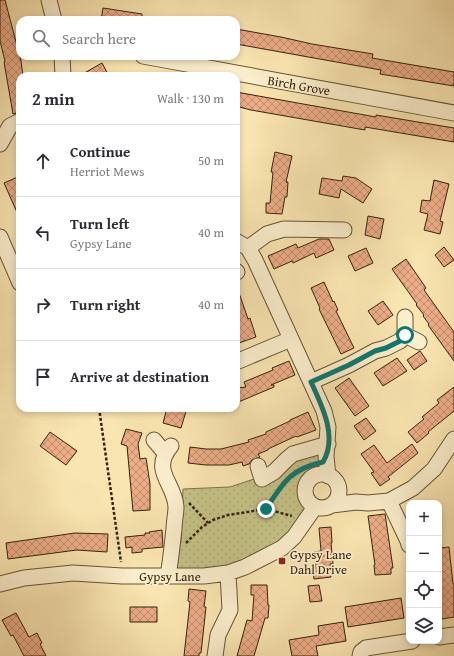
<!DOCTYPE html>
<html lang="en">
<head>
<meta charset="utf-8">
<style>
  body { margin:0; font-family:"Gentium Book Plus",serif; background:#f7f7f7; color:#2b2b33 }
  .controls { position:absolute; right:12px; bottom:12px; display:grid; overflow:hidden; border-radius:8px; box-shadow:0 2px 6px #0003 }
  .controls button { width:36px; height:36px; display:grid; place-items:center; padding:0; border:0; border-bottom:1px solid #e1e1e2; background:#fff; color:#2b2b33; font:20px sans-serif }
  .stop { position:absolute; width:12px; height:12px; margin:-9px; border:3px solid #0f766e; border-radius:50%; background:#fff }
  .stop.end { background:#0f766e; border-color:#fff; box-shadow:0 1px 4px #0008 }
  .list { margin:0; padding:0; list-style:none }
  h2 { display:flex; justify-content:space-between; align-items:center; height:52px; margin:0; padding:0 16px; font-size:17px }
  h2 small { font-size:13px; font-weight:400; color:#7c7c81 }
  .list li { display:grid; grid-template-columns:26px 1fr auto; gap:12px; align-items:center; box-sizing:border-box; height:72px; padding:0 16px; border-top:1px solid #e1e1e2 }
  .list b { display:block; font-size:15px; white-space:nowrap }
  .list p { margin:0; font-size:13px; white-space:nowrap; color:#7c7c81 }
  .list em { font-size:13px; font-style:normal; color:#7c7c81 }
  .icon { flex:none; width:22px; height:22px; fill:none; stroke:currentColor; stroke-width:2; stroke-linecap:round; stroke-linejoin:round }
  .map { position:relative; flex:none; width:454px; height:656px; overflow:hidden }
  .search { position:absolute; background:#fff; box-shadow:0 2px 6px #0003; left:16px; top:16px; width:224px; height:44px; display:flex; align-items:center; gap:10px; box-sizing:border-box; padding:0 14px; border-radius:12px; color:#7c7c81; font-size:15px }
  .panel { position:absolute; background:#fff; box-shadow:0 2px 6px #0003; left:16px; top:72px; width:224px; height:340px; border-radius:12px }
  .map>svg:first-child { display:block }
  .grass { fill:url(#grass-dots); stroke:#7e7249 }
  .building { fill:url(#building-cross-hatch); stroke:#36220b }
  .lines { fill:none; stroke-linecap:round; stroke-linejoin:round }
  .minor-casing { stroke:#675334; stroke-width:17 }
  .path { stroke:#36220b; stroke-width:2.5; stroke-dasharray:3 2; stroke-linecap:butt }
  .minor { stroke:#fbeecc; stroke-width:15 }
  .route { stroke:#0f766e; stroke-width:5 }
  .poi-dot { fill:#8f2418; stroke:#fbeecc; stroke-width:1.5 }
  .labels { text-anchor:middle; stroke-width:3.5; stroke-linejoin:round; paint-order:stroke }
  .street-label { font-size:13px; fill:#36220b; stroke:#fbeecc }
  .poi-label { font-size:13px; fill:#36220b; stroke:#fbeecc; text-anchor:start }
</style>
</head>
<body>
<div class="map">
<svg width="454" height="656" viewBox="0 0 454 656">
  <defs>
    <pattern id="grass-dots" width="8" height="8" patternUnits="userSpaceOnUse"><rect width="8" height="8" fill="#c5c287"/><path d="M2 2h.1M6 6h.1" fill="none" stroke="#aaa673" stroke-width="1.8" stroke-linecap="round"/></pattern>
    <pattern id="building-cross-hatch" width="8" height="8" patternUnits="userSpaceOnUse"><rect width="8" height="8" fill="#ecad87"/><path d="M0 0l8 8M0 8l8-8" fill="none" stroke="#c08c6d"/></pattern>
  </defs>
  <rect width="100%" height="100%" fill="#f9e5b1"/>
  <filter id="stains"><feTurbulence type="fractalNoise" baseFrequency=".005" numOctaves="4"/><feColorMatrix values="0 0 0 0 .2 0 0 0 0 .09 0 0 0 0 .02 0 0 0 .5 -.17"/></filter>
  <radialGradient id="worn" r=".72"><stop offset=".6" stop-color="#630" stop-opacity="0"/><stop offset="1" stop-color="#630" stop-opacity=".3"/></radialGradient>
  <path class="grass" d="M328,444L324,475C307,475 299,493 312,505L294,537L245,567L173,575L181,540L183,489L230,487L269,474Z"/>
  <path class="building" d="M0,0H5L21,61L23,76H20V112L13,114L4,62L5,61L0,41Z
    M103,8L142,14V20H101Z
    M236,29L281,37L312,44L373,54L372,58L454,72V86L380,74L381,70L236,44Z
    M102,63L109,76H79Z
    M236,92L376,117V115L454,128V142L365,127V130L251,110L236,106Z
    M275,152L292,156L286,182H288L287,197H285L282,214L266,213V203H270L273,172H271Z
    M20,176V219L4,183Z
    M343,176L356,178L372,189L363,203L341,189L339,198L319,194L322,178L342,181Z
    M434,180L449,184L440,221L443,222L440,234L424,230L428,214L420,212L422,200L430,201Z
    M368,216L384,219L380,239L365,235Z
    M319,239H329L334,250L316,258L314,253L293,263L292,261L274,269L268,256L296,244L298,248Z
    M444,247L454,260L444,267L435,255Z
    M366,248L373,263L355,271L348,256Z
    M406,259L426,288L424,290L454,332V361L428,325L429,324L423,316L424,315L416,305L417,304L392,269Z
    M324,282L333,302L334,301L338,310L336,311L354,348L341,354L319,309L320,308L311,288Z
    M238,290L248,319L250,318L256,337L236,344V291Z
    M383,301L393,315L378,325L368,311Z
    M420,351L427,361L414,370L407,360Z
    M397,358L407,371L383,386L374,373Z
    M289,361L295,375L271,385H274V387L236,403V388L246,387L244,382L273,370L272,368Z
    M349,378L369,406L355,416L335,388Z
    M454,387V411L428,432L429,433L417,443L408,432L424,419L422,417L439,403L437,400Z
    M167,408H187L181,428L163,423Z
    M308,412L316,430L297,437L296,436L268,449V450L258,454L260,457L252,460L249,464L243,466L242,462L229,465H206L188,463L190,447L206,449H221L249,442L248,440L266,434V432L290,421V420Z
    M366,418L376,431L364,440L354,426Z
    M126,429L142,433L138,444L140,459L146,458L150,484V510L133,511L127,446L121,444Z
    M50,432L77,451L66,465L40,446Z
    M412,444L418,453L388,477L390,479L380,486L371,473L374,472L361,454L374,445L387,463Z
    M385,514L393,568H391V574L375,575L374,565H375L368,516Z
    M331,527L332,543H331L333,564H330L331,577L314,579L313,569L316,568L314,552L321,551L319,528Z
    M162,530L163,547L142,549V552L132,553V547L126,548L125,537L145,535V533H150L149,532Z
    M75,533L108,534L107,552L77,550L8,559L6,543Z
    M449,547L453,584H454V617L442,619L439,601V548Z
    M251,585H267L268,605H269L268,618H265L254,656H237L247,620L252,621L254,595H251Z
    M319,585L322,601L310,602L308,586Z
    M189,589L206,591L204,607H206L201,653H199V656H184L190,602L188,601Z
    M401,598L404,618L348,627L345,607Z
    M130,607H157V622H130Z
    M16,613L29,637L37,633L42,643L40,644L46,656H24L13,635L11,636L2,620Z
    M343,622L346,641L316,646L318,656H292L289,640L319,635L318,626Z"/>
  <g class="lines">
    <g class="minor-casing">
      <path id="minor" d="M49,0L54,20
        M62,56L63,76
        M143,56L454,113
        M0,144L10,126L20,121
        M0,237L20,283
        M236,241L248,248L255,260L324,411L328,427L326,456L328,476
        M248,248L267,234L284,229L344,230
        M236,271L237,272
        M405,335L419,342
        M236,362L291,339
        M311,382L349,365L375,351L386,348L400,341L405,335V317
        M154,440L165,453
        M258,466L262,479L274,472L287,459L293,454L328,444
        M305 491a17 17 0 1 1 34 0a17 17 0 1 1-34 0Z
        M389,501L408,541L409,545
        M332,505L356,502L368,503L389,501L413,488L434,469L454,439
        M168,575C171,560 172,545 174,529C174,522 176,514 176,507C175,483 150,471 171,446
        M0,584L24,578L73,573L122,576H204L228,573L245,567L282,548L294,537L315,507
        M439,637L454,635
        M215,656L218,635L230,610L228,573
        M360,656L361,652L366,648L412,641"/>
    </g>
    <path class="path" d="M99,408L121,562
      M290,477L308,466L313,464
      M189,503L208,523
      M266,509L283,483
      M186,543L202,527L213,520L228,515L266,509L292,516"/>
    <use href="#minor" class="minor"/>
  </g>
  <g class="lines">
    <path class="route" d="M266,509C283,483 290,469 323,462C338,437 322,406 311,382L349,365L375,351L386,348L400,341L405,335"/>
  </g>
  <rect class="poi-dot" x="278" y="557" width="8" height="8" rx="2"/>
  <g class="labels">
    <g class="street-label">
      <text transform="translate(299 85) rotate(10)" y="5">Birch Grove</text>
      <text x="170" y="581">Gypsy Lane</text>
    </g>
    <g class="poi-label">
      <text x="290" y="559">Gypsy Lane<tspan x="290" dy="15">Dahl Drive</tspan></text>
    </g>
  </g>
  <rect width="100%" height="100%" filter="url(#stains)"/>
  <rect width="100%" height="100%" fill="url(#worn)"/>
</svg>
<div class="controls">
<button>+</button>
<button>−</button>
<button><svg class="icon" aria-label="locate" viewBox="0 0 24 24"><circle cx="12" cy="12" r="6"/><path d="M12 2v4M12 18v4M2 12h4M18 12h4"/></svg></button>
<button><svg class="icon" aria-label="layers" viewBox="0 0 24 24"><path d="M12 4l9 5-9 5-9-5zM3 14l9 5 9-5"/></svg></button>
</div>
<div class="stop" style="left:405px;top:335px"></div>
<div class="stop end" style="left:266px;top:509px"></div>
<div class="search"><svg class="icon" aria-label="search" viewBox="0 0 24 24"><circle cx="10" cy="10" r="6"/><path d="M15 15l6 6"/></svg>Search here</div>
<section class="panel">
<h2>2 min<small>Walk · 130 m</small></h2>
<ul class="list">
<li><svg class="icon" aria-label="ahead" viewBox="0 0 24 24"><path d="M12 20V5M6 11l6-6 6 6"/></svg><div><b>Continue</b><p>Herriot Mews</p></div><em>50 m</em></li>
<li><svg class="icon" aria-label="left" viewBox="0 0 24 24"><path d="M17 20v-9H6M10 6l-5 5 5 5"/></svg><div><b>Turn left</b><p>Gypsy Lane</p></div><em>40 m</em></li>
<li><svg class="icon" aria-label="right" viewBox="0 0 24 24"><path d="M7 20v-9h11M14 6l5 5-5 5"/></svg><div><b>Turn right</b></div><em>40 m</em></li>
<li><svg class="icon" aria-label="arrive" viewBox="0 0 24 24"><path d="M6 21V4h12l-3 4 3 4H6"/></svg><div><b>Arrive at destination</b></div></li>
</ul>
</section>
</div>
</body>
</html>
